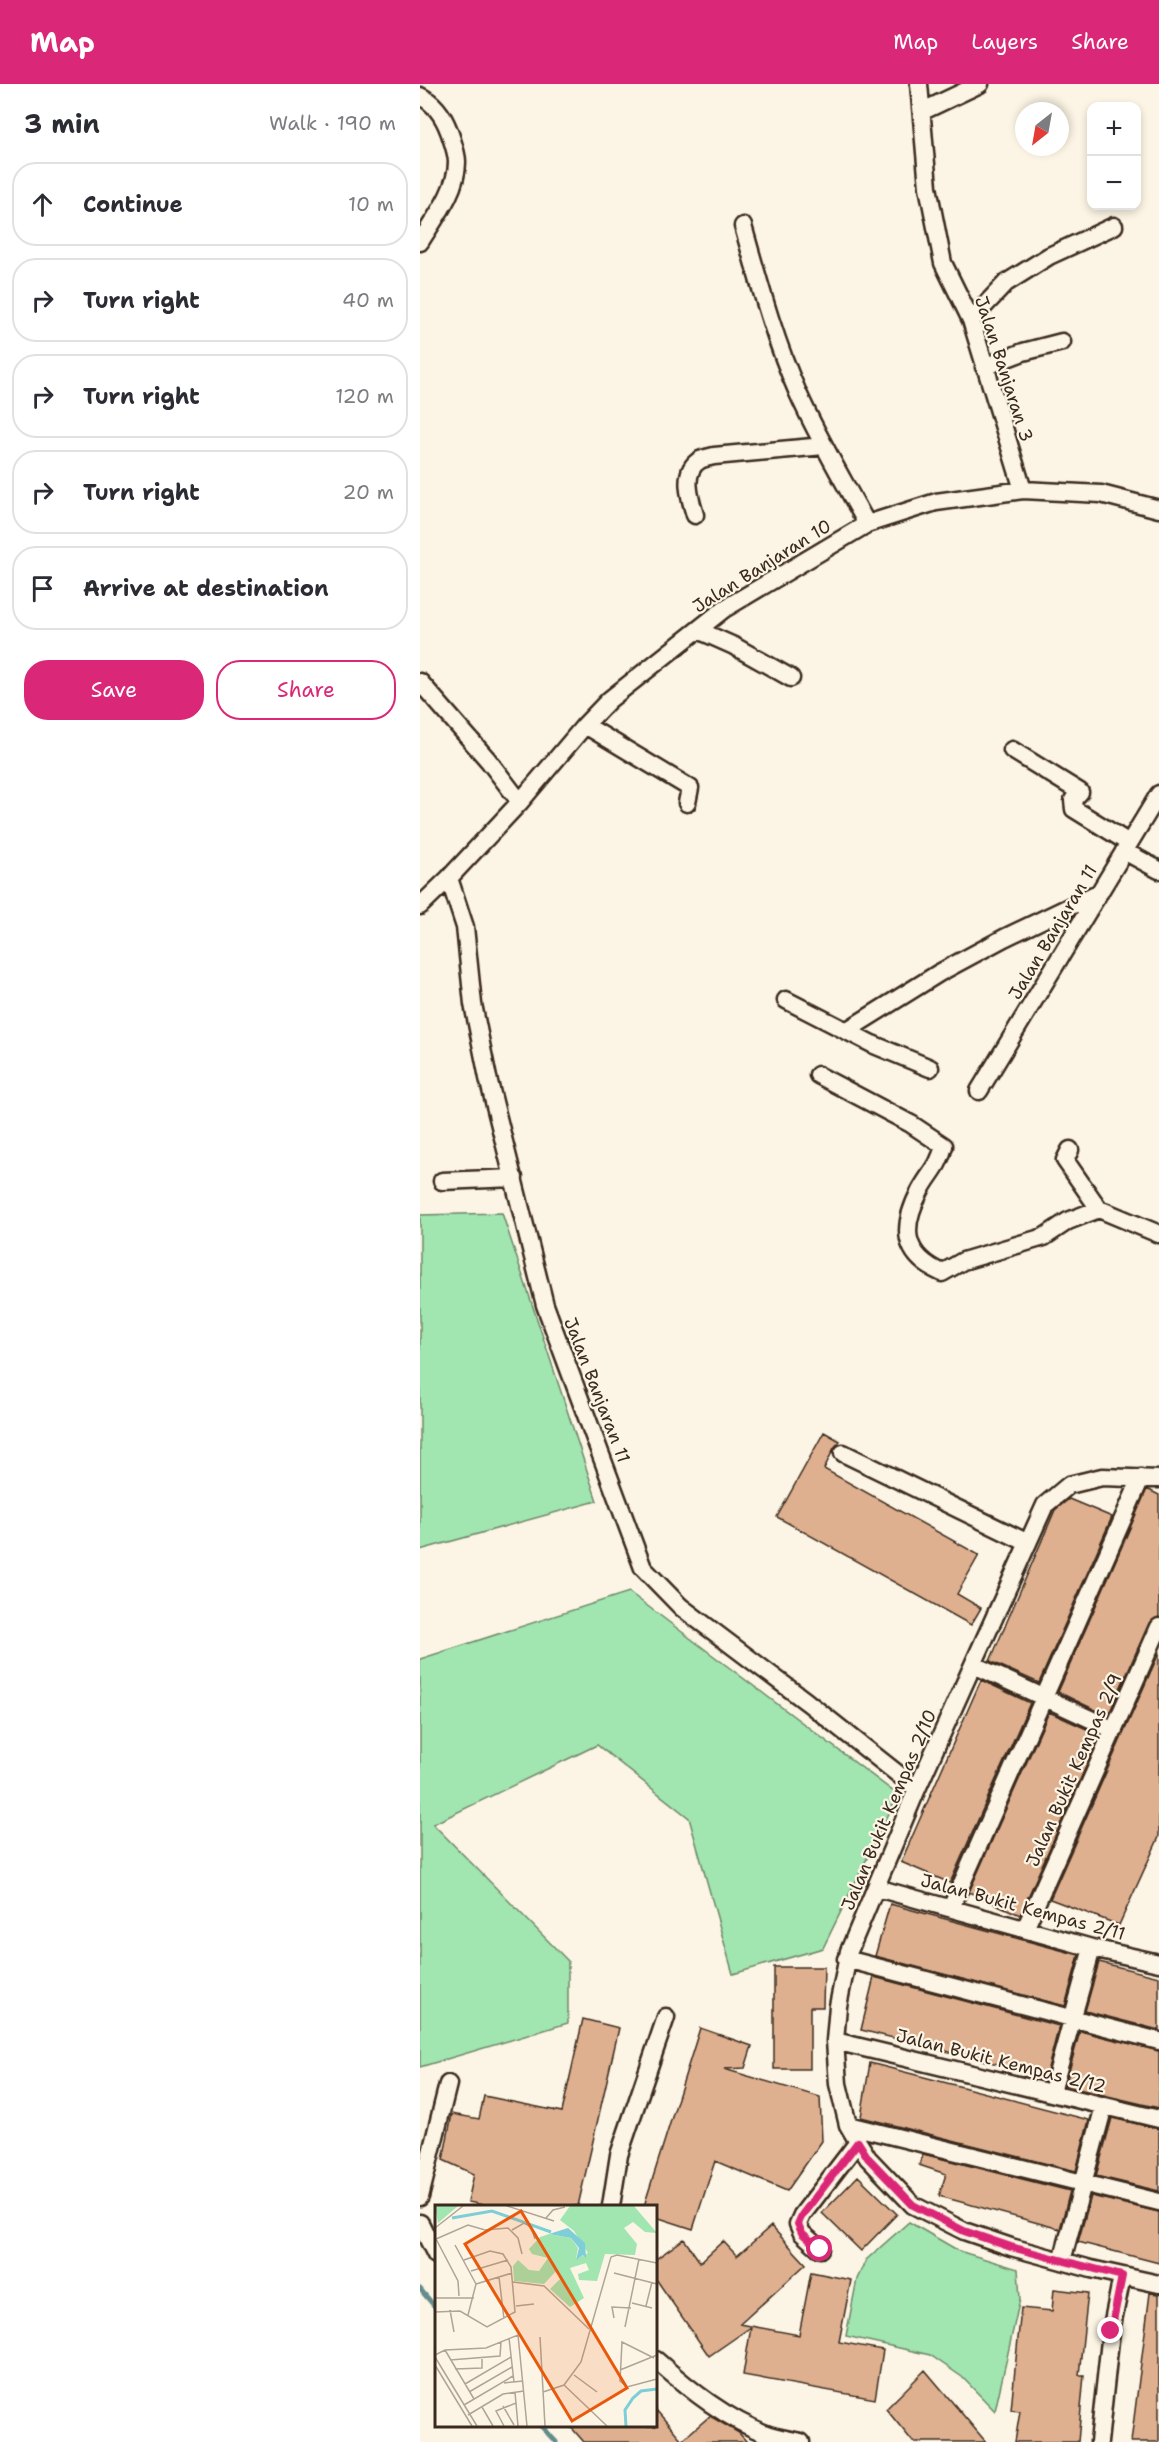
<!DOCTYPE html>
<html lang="en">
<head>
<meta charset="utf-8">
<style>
  body { margin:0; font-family:"Shantell Sans",sans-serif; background:#f2f2f3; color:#2b2b33 }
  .controls { position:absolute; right:18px; top:18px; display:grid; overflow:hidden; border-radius:12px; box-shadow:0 3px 9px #0003 }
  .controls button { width:54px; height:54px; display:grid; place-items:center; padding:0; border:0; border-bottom:2px solid #e1e1e2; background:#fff; color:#2b2b33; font:30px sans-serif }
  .compass { position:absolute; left:595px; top:18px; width:54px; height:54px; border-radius:50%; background:#fff; box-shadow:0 3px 9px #0003; rotate:211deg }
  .stop { position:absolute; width:18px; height:18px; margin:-14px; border:4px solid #db2777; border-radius:50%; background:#fff }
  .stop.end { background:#db2777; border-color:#fff; box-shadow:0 2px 6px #0008 }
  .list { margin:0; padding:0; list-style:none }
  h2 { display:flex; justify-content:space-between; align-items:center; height:78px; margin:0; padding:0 24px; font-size:26px }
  h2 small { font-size:20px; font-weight:400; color:#7c7c81 }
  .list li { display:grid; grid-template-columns:39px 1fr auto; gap:18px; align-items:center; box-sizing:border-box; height:84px; margin:0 12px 12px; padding:0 12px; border:2px solid #e1e1e2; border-radius:24px }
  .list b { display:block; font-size:22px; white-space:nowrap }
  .list em { font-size:20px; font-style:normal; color:#7c7c81 }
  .actions { display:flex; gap:12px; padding:18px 24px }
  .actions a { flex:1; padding:14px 0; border:2px solid #db2777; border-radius:24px; text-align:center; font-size:21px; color:#db2777 }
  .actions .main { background:#db2777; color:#fff }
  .icon { flex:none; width:33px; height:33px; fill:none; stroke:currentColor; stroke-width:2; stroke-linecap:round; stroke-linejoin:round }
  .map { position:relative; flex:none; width:739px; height:2358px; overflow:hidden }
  header { display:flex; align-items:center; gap:36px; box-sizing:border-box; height:84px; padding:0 30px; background:#db2777; color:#fff }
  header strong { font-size:28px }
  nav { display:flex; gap:33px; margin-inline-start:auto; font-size:21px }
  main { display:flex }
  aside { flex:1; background:#fff }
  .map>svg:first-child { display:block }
  .green { fill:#a1e5b0; stroke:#6e8867; stroke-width:1.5 }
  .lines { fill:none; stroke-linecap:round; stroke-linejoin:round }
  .stream { stroke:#638c8d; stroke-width:5 }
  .building { fill:#deb08f; stroke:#3b2a1e; stroke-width:1.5 }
  .minor-casing { stroke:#3b2a1e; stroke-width:21 }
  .minor { stroke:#fcf5e5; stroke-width:16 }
  .route { stroke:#db2777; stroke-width:8 }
  .labels { text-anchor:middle; stroke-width:4.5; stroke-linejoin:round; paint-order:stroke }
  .street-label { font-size:18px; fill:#3b2a1e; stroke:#fcf5e5 }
  .inset-river { fill:none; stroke:#7eced7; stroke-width:3 }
  .inset-road { fill:none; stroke:#afa495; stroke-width:1.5 }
  .view { fill:#e8590c; fill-opacity:0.15; stroke:#e8590c; stroke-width:3 }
  .inset-edge { fill:none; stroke:#3b2a1e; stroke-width:3 }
</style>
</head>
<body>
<header>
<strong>Map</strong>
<nav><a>Map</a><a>Layers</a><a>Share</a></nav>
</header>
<main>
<aside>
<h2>3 min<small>Walk · 190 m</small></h2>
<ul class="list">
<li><svg class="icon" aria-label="ahead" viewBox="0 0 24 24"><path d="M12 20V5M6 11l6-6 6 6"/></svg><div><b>Continue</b></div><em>10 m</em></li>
<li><svg class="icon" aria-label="right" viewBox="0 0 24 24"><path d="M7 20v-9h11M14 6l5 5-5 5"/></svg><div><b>Turn right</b></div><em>40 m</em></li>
<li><svg class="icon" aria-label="right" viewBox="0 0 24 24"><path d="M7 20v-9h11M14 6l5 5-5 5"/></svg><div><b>Turn right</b></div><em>120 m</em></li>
<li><svg class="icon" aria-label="right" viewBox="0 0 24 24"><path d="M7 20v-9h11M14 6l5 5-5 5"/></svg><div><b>Turn right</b></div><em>20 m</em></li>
<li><svg class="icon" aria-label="arrive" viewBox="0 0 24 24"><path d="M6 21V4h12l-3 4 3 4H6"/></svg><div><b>Arrive at destination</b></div></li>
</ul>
<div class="actions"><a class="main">Save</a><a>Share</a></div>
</aside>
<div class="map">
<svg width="739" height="2358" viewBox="0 0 739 2358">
  <rect width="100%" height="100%" fill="#fcf5e5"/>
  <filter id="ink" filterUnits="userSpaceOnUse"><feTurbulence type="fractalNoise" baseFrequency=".0167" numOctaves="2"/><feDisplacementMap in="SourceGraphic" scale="12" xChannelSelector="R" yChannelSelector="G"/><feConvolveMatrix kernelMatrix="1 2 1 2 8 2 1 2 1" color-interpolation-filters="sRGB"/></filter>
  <g filter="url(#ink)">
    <path class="green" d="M82,1129L177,1417L0,1466V1131Z
      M209,1508L478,1711L403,1864L313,1890L269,1734L177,1661L13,1740L148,1877V1939L0,1983V1575Z
      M489,2138L539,2167L598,2185L600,2215L575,2327L542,2293L510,2271L426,2252L437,2195L446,2176Z"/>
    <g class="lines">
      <path class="stream" d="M0,2205L16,2224
        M121,2342L136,2358"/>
    </g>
    <path class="building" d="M404,1348L420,1357L414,1364L404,1385L559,1471L537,1510L561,1524L551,1541L357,1433Z
      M727,1405L739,1411V1533L729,1539L688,1632L638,1608Z
      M649,1415L692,1433L619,1599L570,1577L635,1426Z
      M739,1569V1753L699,1841L630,1815Z
      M561,1596L610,1619L530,1799L481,1778Z
      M629,1628L680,1651L600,1831L549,1808Z
      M470,1820L659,1871L645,1922L455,1872Z
      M679,1878L739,1893V1946L665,1927Z
      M354,1883H404L403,1923H390V1985H354Z
      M454,1893L639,1942L626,1992L441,1946Z
      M163,1935L199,1944L158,2122H69L48,2118L54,2090L23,2076L32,2030L59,2035L64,2012L142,2028Z
      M280,1944L332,1962L325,1984L304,1985L400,2013L402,2057L367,2107L295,2077L273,2145L236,2133V2122H224Z
      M660,1947L739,1967V2024L645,2002Z
      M450,1979L669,2036L656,2087L441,2033Z
      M692,2034L739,2045V2107L676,2092Z
      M503,2070L650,2107L640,2145L519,2112L526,2090L499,2081Z
      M438,2092L477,2130L441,2167L402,2129Z
      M671,2112L739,2128V2179L658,2158Z
      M351,2142L386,2180L320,2240L379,2251L391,2188L431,2196L419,2258L463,2266L455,2315L323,2291L331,2243L289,2272L236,2195V2175L264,2155L280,2178L303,2157L317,2172Z
      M634,2205L668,2209L659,2291H664L658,2358H595L600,2327L591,2326L601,2224L632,2227Z
      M730,2209L739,2210V2358H711Z
      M505,2286L566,2358H493L466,2325Z
      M236,2326L262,2356L290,2332L319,2349L327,2358H164L150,2342H236Z"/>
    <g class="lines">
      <g class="minor-casing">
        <path id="minor" d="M499,0L508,103L523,179L551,236L603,406
          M0,12C15,19 23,31 29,47C32,56 37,69 37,78C37,107 14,135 0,158
          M503,27L560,0
          M323,142C339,198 354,255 378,309C398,354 423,396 447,440
          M551,236L586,199L629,172L694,142
          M564,283L603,268L642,258
          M275,431C270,415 261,387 280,376C284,374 290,373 294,372L404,362
          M278,546L314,562L371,594
          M0,598L68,676L100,718
          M165,641L270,704L267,719
          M592,666L660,708L653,716L654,725L709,759
          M704,767L739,786
          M29,794L45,843L53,920L68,994L125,1221L223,1484L261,1523L387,1618L497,1705
          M0,822L29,794L100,718L165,641L189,616L304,525L447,440L516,418L603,406L681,410L739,425
          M366,916L452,960L510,984
          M426,947L519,889L584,854L680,808
          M398,991L491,1040L524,1062C518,1085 510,1088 500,1107C481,1143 482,1171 522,1189L543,1177L624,1153L648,1137L679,1125L739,1150
          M559,1007L739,710
          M650,1066L645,1076L679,1125
          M22,1097L94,1094
          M423,1369L608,1459
          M739,1395L682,1393L649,1401L625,1421L497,1705L429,1867L418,1922L415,1957L418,2000L428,2041L438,2058L448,2074L493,2121L544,2147L591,2163L671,2185L739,2200
          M554,1581L694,1646
          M457,1804L672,1864L739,1879
          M531,1824L721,1394
          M605,1845L739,1543
          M426,1875L739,1957
          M415,1957L739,2035
          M632,2008L672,1864
          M428,2041L739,2118
          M0,2113L28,2000
          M191,2122L199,2071L246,1933
          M0,2139L16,2171
          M400,2165L382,2149L378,2140L382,2131L438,2058
          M642,2177L684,2022
          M236,2276C270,2306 306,2335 349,2351C359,2354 370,2356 381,2358
          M679,2358L691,2247L702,2192"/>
      </g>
      <use href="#minor" class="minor"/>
    </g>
  </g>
  <g class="lines" filter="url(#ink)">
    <path class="route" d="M400,2165L382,2149L378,2140L382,2131L438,2058L448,2074L493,2121L544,2147L591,2163L702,2192L691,2247"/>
  </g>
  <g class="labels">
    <g class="street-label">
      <text transform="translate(584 285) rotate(72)" y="6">Jalan Banjaran 3</text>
      <text transform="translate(342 482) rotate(-32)" y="6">Jalan Banjaran 10</text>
      <text transform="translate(633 848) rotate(-59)" y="6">Jalan Banjaran 11</text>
      <text transform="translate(177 1306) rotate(69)" y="6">Jalan Banjaran 11</text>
      <text transform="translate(654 1686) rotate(-66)" y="6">Jalan Bukit Kempas 2/9</text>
      <text transform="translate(469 1726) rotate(-67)" y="6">Jalan Bukit Kempas 2/10</text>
      <text transform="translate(603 1823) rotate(15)" y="6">Jalan Bukit Kempas 2/11</text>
      <text transform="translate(581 1977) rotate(14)" y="6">Jalan Bukit Kempas 2/12</text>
    </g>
  </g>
  <g transform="translate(15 2121)">
    <rect width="222" height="222" fill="#fcf5e5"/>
    <path d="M0,1H23L3,18ZM135,1H199L222,28L210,27L198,17L189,23L202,39L200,50L170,49L162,76L144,75L143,69L154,65L151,58L135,63L149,93L135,102L115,84L127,72L122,65L109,79L79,76L78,61L83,55L94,65L104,66L113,53L97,49L94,44L105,32L114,29L136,33L143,43L141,54L153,48L139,26L125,15Z" fill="#a1e5b0"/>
    <path d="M133,23L150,38L151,53L148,50L141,55L144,43L136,33L114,29Z" fill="#7eced7"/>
    <path class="inset-river" d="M17,13L57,6L116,27M191,221L190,205L198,193L206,186L222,184"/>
    <path class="inset-road" d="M72,1L119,16M111,13L118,5L130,2M0,23L28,1M77,25L89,18L96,22L100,34M0,32L23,76L24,91M1,34L33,20L50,25L73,23L83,33L87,49M20,40L41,79L33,110M36,66L73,55M179,68L222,79M64,72L69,114M78,77L109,81L154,124M41,79L77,68M0,93H39M197,98L217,103M81,101L99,99M211,101L217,77M15,105L19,127M0,107L25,106L52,122L80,107L76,62L68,49L55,46L29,55M179,113L177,102L196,103M190,122L204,54M105,132L110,221M74,133L79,177M10,145L39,194M0,150L10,145L51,143L83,130L92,221M0,152L42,221M219,153L187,137L185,176L192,182L222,174M15,155L65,151L66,137M0,160L37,221M20,164L47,163V154M185,165L222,150M139,170L162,187M69,178L88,176M30,179L76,152M129,180L172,221M34,187L77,162M80,187L83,221M108,187L129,180L146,157L176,52L182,50L222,58M29,200L78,171M68,201L79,220M47,202L58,221M33,210L68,189L89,186M69,221L61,206L81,198"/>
    <path class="view" d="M86,6L192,183L137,216L30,39Z"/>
    <rect width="222" height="222" class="inset-edge"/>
  </g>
</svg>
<div class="controls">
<button>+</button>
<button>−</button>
</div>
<svg class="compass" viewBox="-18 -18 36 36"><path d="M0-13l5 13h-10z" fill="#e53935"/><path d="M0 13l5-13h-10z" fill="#7c7c81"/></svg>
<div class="stop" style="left:400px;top:2165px"></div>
<div class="stop end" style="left:691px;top:2247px"></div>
</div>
</main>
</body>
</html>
